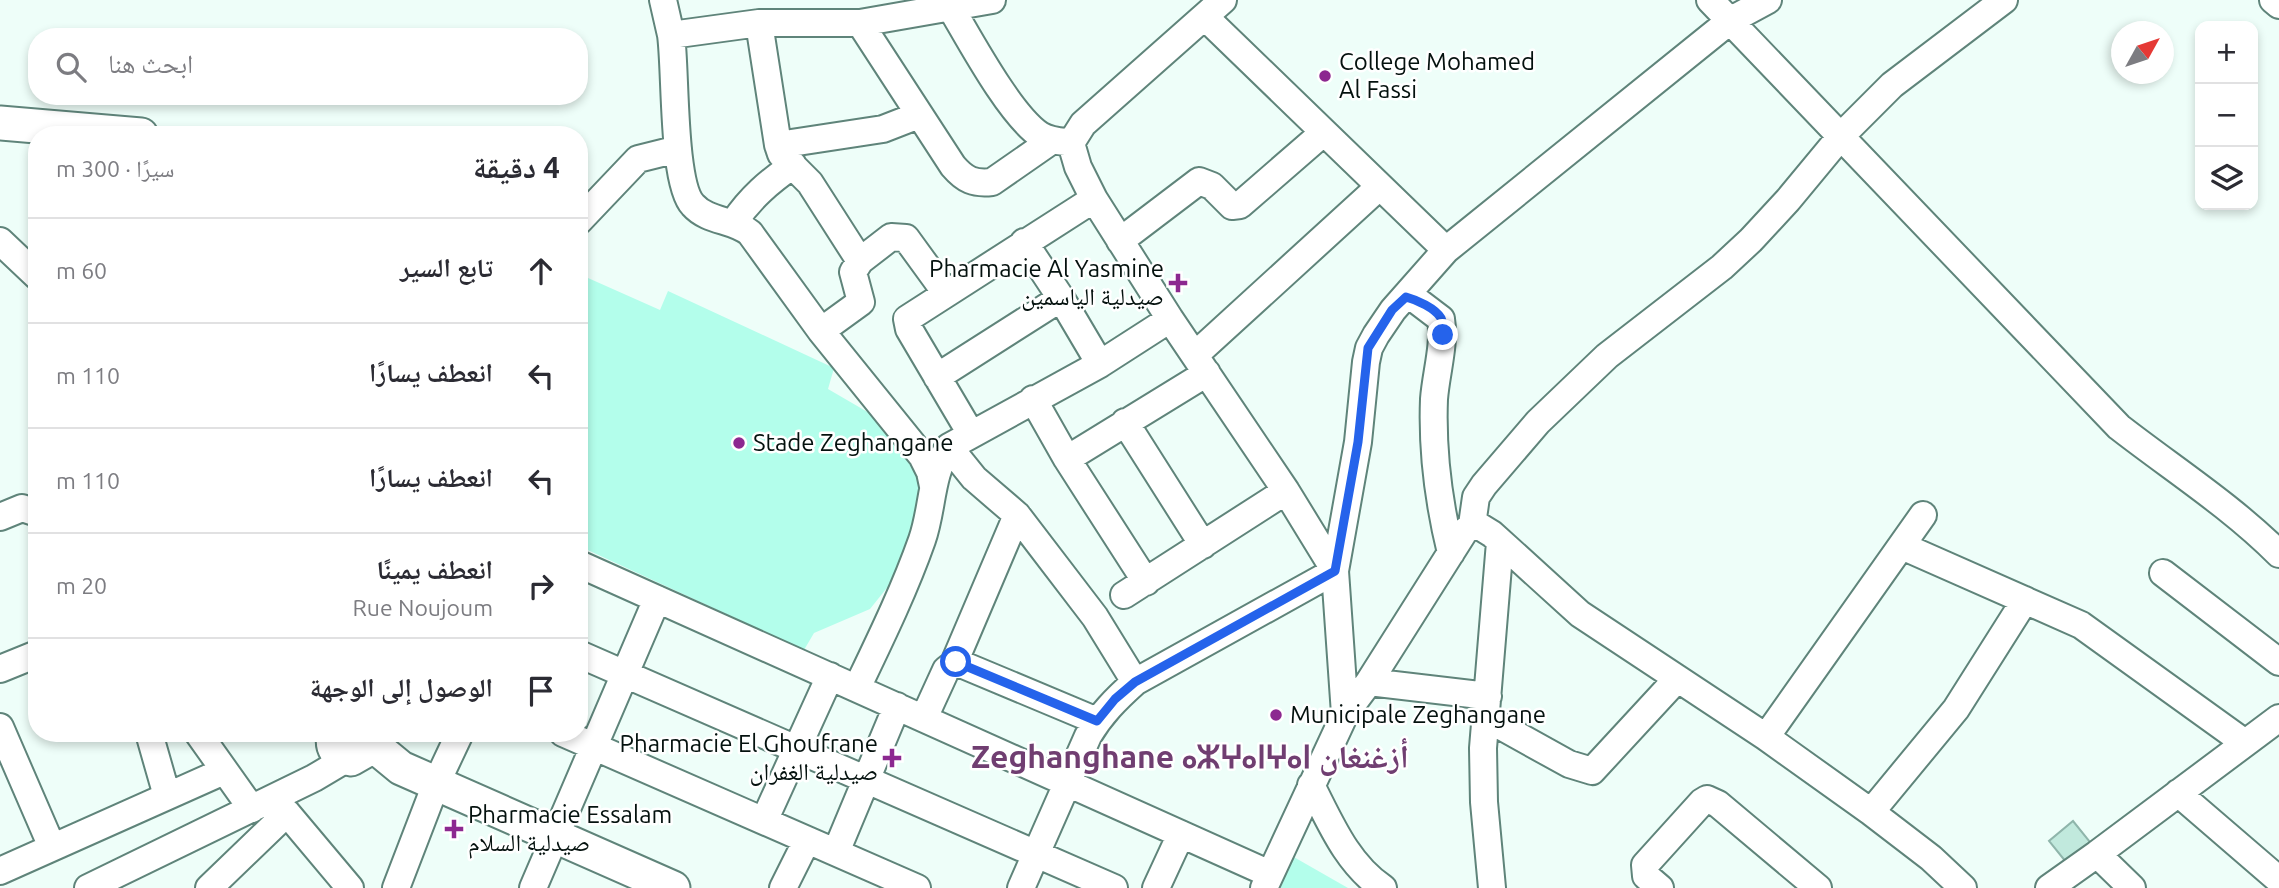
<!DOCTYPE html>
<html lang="ar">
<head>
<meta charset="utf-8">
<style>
  body { margin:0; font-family:Ubuntu,"Noto Naskh Arabic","Noto Sans Tifinagh",sans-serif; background:#f2f2f3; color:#2b2b33; direction:rtl }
  .controls { position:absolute; right:21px; top:21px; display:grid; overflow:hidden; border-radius:14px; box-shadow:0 4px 10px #0003 }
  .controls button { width:63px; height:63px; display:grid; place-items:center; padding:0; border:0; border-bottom:2px solid #e1e1e2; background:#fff; color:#2b2b33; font:35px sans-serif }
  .compass { position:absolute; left:2111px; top:21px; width:63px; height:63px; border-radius:50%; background:#fff; box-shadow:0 4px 10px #0003; rotate:50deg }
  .stop { position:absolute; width:21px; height:21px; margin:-16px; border:5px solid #2563eb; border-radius:50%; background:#fff }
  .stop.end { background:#2563eb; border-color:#fff; box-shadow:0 2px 7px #0008 }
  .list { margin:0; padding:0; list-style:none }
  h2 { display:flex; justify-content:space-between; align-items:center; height:91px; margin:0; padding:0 28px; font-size:30px }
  h2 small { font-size:23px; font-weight:400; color:#7c7c81 }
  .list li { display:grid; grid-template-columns:46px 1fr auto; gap:21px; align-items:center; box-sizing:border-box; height:105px; padding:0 28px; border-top:2px solid #e1e1e2 }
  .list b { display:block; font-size:26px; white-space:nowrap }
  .list p { margin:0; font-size:23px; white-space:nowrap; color:#7c7c81 }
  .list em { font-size:23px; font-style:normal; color:#7c7c81 }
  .icon { flex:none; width:38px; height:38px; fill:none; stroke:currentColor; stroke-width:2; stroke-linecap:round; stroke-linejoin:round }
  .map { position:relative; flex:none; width:2279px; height:888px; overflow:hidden; direction:ltr }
  .search { position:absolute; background:#fff; box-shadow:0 4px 10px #0003; left:28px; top:28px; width:560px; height:77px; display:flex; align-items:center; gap:18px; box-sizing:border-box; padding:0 24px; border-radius:28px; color:#7c7c81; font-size:26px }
  .panel { position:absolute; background:#fff; box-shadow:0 4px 10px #0003; left:28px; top:126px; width:560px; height:616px; border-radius:28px; direction:rtl }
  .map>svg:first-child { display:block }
  .green { fill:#b3feeb }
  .building { fill:#c1e9dd; stroke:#8fb5ab; stroke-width:2 }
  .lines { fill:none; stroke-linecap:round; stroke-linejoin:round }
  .minor-casing { stroke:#5f847a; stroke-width:30 }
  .major-casing { stroke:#5f847a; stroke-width:37 }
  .minor { stroke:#fff; stroke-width:26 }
  .major { stroke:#fff; stroke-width:33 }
  .route { stroke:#2563eb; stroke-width:9 }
  .poi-dot { fill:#8c2890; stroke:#fff; stroke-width:2.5 }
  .labels { text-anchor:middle; stroke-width:5; stroke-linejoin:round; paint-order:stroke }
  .poi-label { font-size:24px; fill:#04110e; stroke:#fff; text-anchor:start }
  .district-label { font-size:32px; font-weight:bold; fill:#703e71; stroke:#fff }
</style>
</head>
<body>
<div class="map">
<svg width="2279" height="888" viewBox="0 0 2279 888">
  <rect width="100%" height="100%" fill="#eefef9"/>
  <path class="green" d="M579,274L660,310L668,291L834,368L828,389L883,421L916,464L923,506L898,574L870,609L814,633L804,650L579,546Z
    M1292,856L1348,888H1278Z"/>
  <path class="building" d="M2073,821L2090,842L2066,862L2049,841Z"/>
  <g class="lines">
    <g class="minor-casing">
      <path id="minor" d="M663,0L671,35
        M1223,0L1083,124L1071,143L1078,167L1094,199L1170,319L1286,491L1335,571
        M1710,0L2119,427C2173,469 2231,506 2279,554
        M2273,0L2279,5
        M951,8C970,40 1010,115 1040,135C1048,140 1056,141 1066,142
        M1205,17L1446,250
        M759,23L778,145L781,154L810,183L860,261
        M860,23L953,166C965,180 974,184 992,182L1051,141
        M778,145L883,129L919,115
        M579,221L638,159L678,149
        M734,222C751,197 769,182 793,165
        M0,241L37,276
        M1120,241L1199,181L1212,186L1232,206L1240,205L1323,133
        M1024,242L1061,298L1100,364
        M946,293L906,238L891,237L860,261L853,272L861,302L821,331L750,233C733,219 708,222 693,205C672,183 676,70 671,35L759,23H860L992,0
        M1406,297L1416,300L1441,319C1445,345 1436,373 1434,399C1432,450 1439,504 1451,553
        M821,331L922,456L930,472L933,486
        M1195,355L1379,187
        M937,377L1061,298
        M1033,399L1067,459L1146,582
        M1125,422L1203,545
        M971,434L909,329L907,319L1094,199
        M949,447L974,478L1017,515L1095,617L1135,682
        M1067,459L1207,373
        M0,517L22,508L37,513
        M1472,525L1479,526L1492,534L1580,614L1766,737L1871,812L1931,858L1963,888
        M1902,546L2081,625L2245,743
        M579,564L1270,874
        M2163,573L2279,662
        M1124,595L1286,491
        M579,654L1114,888
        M954,663L1017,515
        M0,669L37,654
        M1369,682L1488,696
        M857,688C880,640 904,591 922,540C933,509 930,475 949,447L1100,364L1170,319
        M1345,714L1335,571L1358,442L1366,362L1369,348L1376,335L1393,310L1446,250L1731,20L1768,0
        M924,718L946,670L956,662L1097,721
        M1486,718L1569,764L1592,771L1677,679
        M0,727L52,847
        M149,733L167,796
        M198,733L252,809
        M563,733L917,888
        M1766,737L1923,515
        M1311,785C1330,822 1347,864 1383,888
        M2178,793L2279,880
        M1871,812L1956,709L2025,600
        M764,821L830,676
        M836,852L897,706
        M2097,854L2132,888
        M0,871L224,771
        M88,888L314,778L346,759
        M209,888L287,813L350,888
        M396,888L436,784L460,733
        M533,888L657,599
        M783,888L807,840
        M1021,888L1088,736C1101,714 1116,699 1135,682L1335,571
        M1156,888L1181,834
        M1264,888L1345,714L1369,682L1464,532L1472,525L1476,497L1484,485L1538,422L1607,356L1722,267L1751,240L1788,200L1841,136L1892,85L2004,0
        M1492,888L1484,802L1483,748L1500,542
        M1660,888L1646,876L1645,865L1702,802L1707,799L1718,804L1818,888
        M2049,888L2097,854L2279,718"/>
    </g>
    <g class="major-casing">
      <path id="major" d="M0,123L141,135
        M335,733C330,747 337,757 351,759L365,751L367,740L365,733
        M367,740L401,768L673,888"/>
    </g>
    <use href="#minor" class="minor"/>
    <use href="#major" class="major"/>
  </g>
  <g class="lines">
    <path class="route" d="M956,662L1097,721L1115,699L1135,682L1335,571L1358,442L1368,348L1392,310L1406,297C1417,300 1435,308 1441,318C1443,322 1443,330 1443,335"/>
  </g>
  <g class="poi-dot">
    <circle cx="1325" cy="76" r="7"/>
    <path d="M1174.5 272.5h7v7h7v7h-7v7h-7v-7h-7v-7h7z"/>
    <circle cx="739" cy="443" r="7"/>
    <circle cx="1276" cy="715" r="7"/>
    <path d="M888.5 747.5h7v7h7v7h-7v7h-7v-7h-7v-7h7z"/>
    <path d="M450.5 818.5h7v7h7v7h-7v7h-7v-7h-7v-7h7z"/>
  </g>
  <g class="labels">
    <g class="poi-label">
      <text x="1339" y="70">College Mohamed<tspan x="1339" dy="28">Al Fassi</tspan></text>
      <text x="1164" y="277" text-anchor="end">Pharmacie Al Yasmine<tspan x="1164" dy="28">صيدلية الياسمين</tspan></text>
      <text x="753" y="451">Stade Zeghangane</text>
      <text x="1290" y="723">Municipale Zeghangane</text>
      <text x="878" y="752" text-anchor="end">Pharmacie El Ghoufrane<tspan x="878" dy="28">صيدلية الغفران</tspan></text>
      <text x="468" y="823">Pharmacie Essalam<tspan x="468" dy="28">صيدلية السلام</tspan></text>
    </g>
    <g class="district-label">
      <text x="1190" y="768">Zeghanghane ⴰⵣⵖⴰⵏⵖⴰⵏ أزغنغان</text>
    </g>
  </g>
</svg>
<div class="controls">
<button>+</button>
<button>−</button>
<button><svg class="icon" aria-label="layers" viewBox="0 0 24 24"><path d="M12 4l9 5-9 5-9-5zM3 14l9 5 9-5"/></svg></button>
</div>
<svg class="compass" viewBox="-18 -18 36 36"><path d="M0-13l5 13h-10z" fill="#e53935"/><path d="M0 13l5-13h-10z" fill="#7c7c81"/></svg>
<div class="stop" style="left:956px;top:662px"></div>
<div class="stop end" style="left:1443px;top:335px"></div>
<div class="search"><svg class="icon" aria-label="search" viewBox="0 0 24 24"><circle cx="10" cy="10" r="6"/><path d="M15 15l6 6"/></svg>ابحث هنا</div>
<section class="panel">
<h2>4 دقيقة<small>سيرًا · 300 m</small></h2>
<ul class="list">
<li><svg class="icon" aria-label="ahead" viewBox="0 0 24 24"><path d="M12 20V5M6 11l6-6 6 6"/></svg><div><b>تابع السير</b></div><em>60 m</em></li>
<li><svg class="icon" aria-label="left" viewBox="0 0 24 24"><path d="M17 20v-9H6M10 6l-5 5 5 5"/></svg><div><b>انعطف يسارًا</b></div><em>110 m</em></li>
<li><svg class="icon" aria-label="left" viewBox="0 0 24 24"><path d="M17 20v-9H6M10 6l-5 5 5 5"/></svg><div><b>انعطف يسارًا</b></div><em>110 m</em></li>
<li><svg class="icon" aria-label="right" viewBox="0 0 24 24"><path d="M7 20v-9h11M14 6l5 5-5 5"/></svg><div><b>انعطف يمينًا</b><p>Rue Noujoum</p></div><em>20 m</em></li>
<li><svg class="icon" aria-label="arrive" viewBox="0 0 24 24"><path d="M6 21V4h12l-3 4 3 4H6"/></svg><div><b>الوصول إلى الوجهة</b></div></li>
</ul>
</section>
</div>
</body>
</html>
